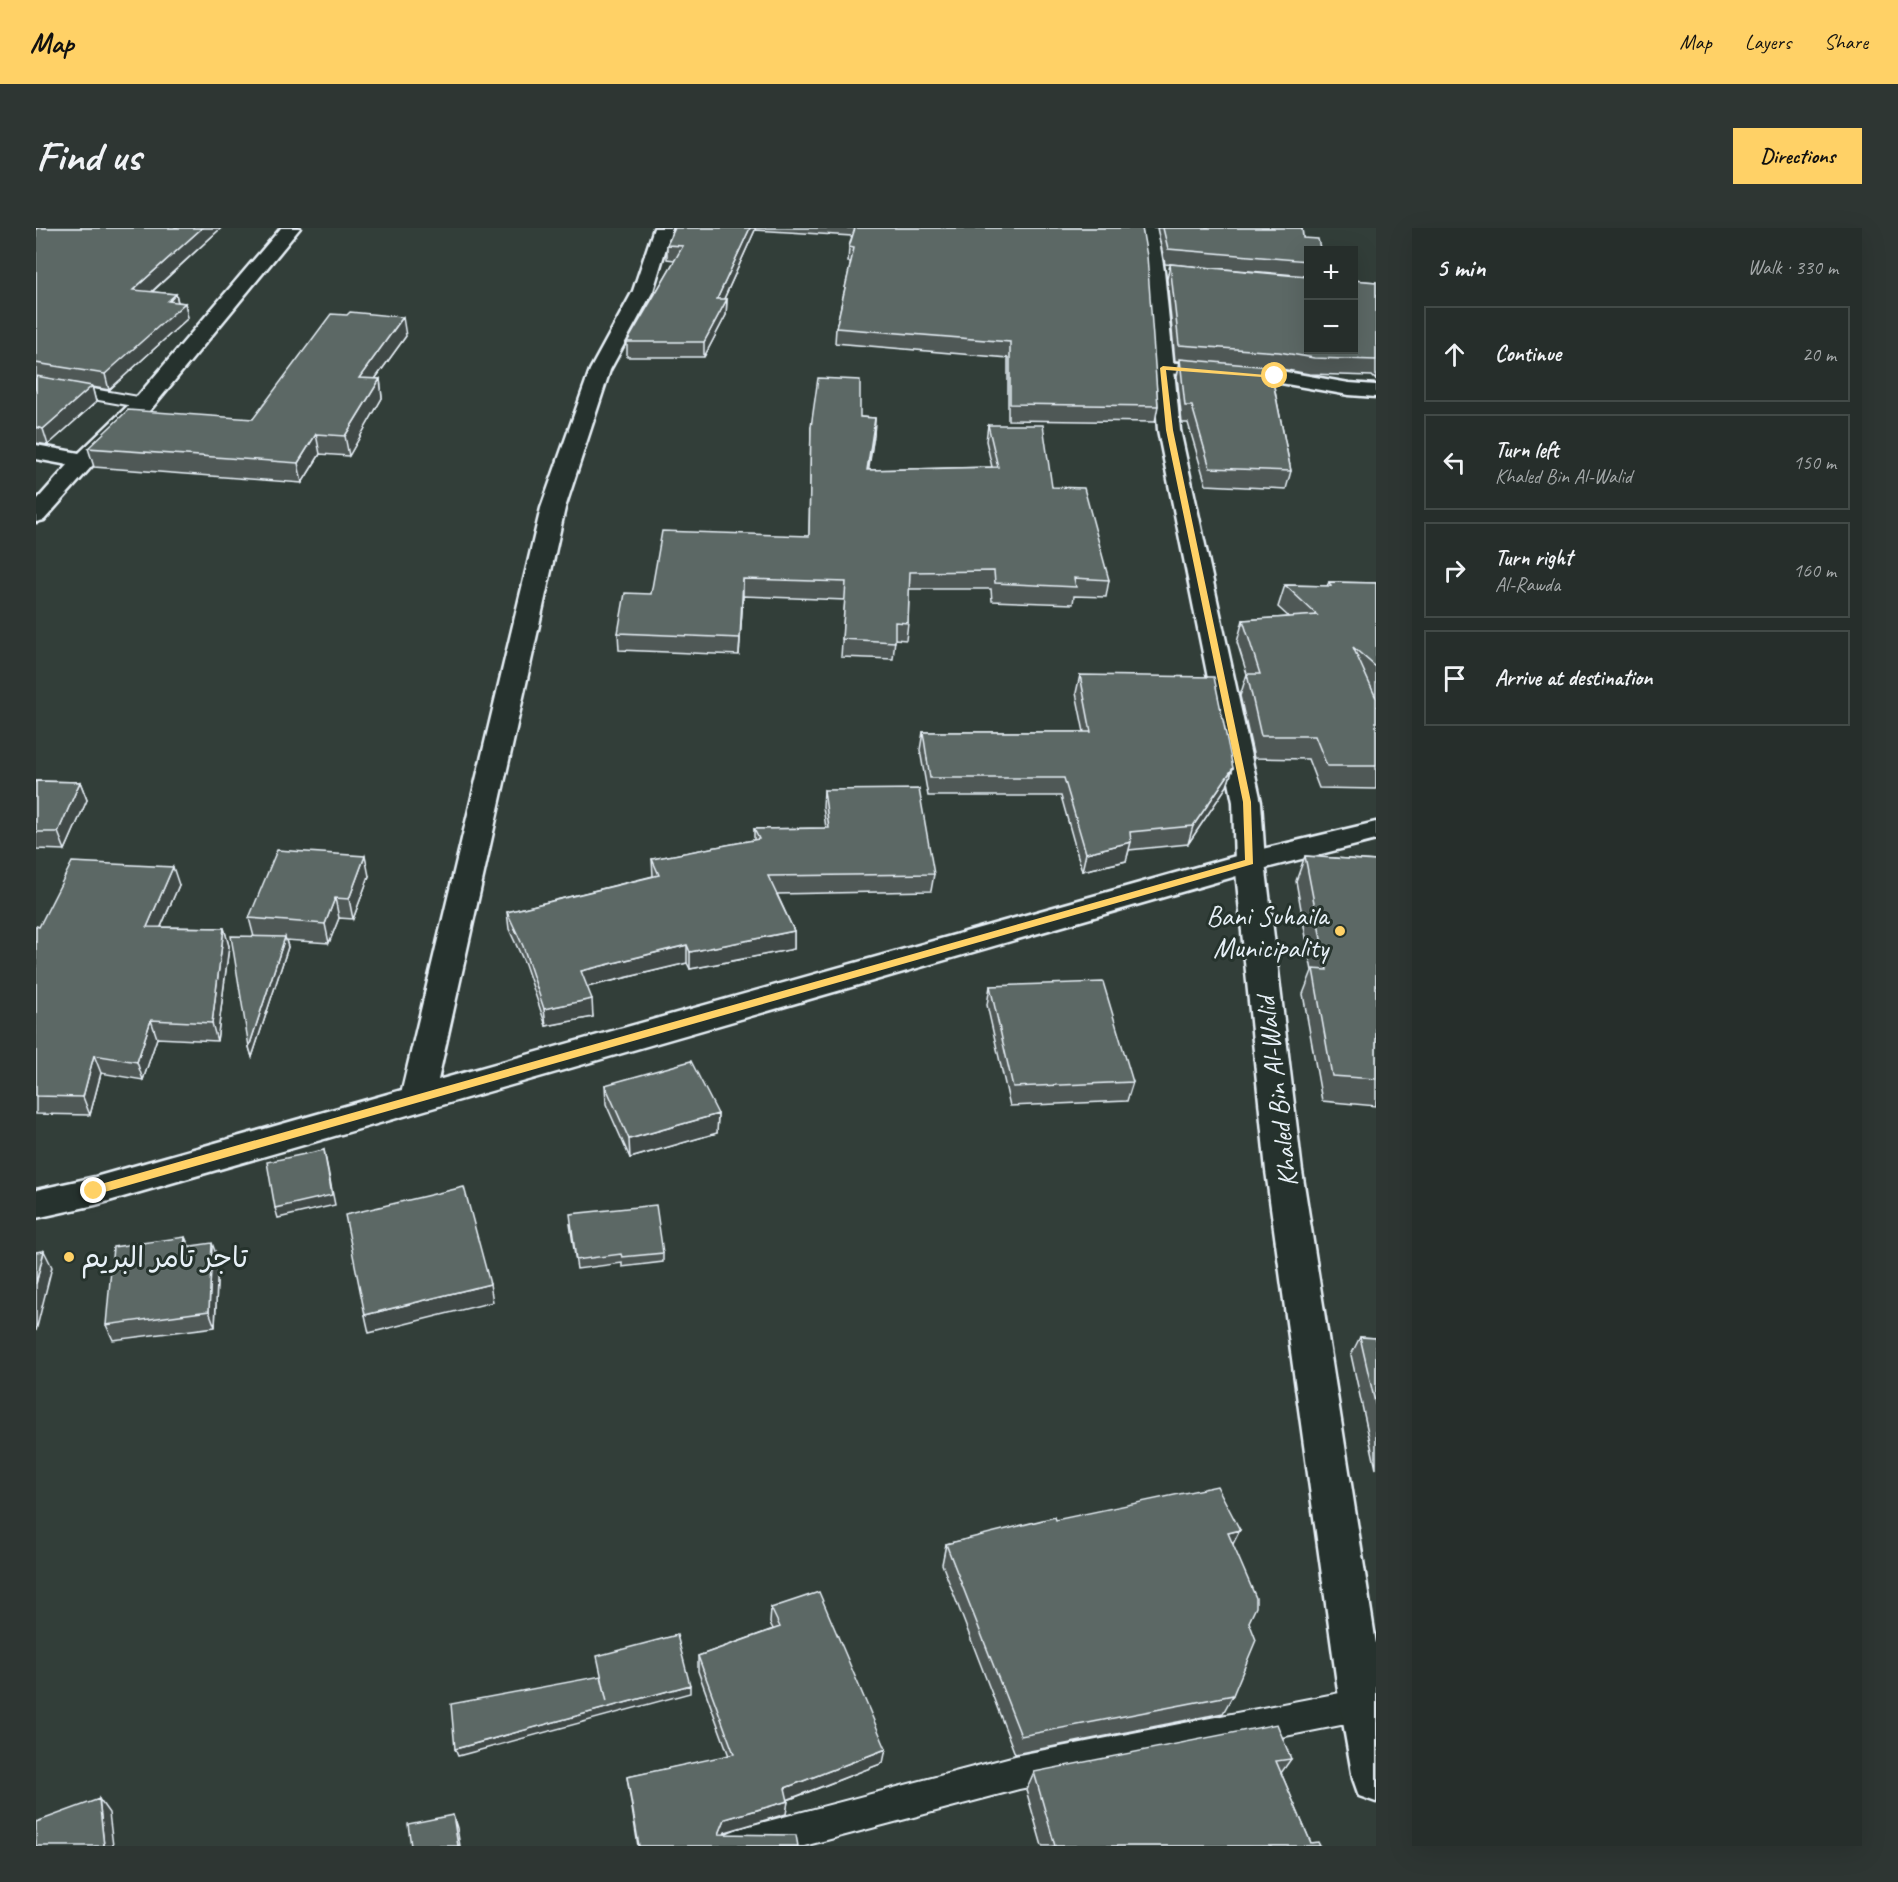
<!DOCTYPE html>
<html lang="en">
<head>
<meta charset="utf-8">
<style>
  body { margin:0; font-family:Caveat,"Playpen Sans Arabic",sans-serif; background:#2e3633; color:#f1f3f6 }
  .controls { position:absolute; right:18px; top:18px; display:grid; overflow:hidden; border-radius:0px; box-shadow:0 6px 24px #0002 }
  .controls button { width:54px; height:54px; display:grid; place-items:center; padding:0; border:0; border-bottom:2px solid #424a47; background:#262e2b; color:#f1f3f6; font:30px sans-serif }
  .stop { position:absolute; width:18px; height:18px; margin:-14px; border:4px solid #ffd166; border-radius:50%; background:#fff }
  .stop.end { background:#ffd166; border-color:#fff; box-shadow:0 2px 6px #0008 }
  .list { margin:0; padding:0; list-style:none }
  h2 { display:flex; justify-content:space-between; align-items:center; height:78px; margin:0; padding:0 24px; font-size:26px }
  h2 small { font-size:20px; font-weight:400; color:#a4a8a9 }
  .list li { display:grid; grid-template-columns:39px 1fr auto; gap:18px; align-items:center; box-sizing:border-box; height:96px; margin:0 12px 12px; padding:0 12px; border:2px solid #424a47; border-radius:0px }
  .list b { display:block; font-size:22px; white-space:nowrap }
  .list p { margin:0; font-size:20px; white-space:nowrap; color:#a4a8a9 }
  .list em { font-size:20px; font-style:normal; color:#a4a8a9 }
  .icon { flex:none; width:33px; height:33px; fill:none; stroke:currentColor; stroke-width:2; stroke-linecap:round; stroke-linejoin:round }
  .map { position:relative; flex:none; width:1340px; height:1618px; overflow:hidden; border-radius:0px }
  header { display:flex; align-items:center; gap:36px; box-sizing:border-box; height:84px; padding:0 30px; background:#ffd166; color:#111 }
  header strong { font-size:28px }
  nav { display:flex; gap:33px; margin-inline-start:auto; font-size:21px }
  .intro { display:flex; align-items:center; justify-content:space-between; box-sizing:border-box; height:144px; padding:0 36px }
  h1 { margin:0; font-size:42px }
  .button { padding:15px 27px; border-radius:0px; background:#ffd166; color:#111; font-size:21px; font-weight:700 }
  main { display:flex; gap:36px; padding:0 36px }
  aside { flex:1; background:#262e2b; border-radius:0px; box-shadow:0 6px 24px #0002 }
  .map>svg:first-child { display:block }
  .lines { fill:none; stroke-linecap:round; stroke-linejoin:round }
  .service-casing { stroke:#e8f1f8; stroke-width:4 }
  .minor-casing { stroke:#e8f1f8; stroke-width:5 }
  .tertiary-casing { stroke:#e8f1f8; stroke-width:5 }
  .service { fill:#26332d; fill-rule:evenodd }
  .minor { fill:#26332d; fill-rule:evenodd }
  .tertiary { fill:#26332d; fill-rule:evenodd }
  .wall { fill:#4f5957; stroke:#e8f1f8; stroke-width:1.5 }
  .shaded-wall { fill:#404947; stroke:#e8f1f8; stroke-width:1.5 }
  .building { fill:#5c6865; stroke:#e8f1f8; stroke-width:1.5 }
  .route { fill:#ffd166 }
  .poi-dot { fill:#ffd166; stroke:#26332d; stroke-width:2 }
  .labels { text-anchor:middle; stroke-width:6; stroke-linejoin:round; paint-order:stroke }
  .poi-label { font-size:28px; fill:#e8f1f8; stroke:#26332d; text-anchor:end }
  .street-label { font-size:28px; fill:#e8f1f8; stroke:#26332d }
</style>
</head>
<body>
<header>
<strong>Map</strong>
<nav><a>Map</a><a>Layers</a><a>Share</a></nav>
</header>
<div class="intro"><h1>Find us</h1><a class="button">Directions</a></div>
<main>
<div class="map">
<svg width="1340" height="1618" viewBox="0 0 1340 1618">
  <rect width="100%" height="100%" fill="#323e39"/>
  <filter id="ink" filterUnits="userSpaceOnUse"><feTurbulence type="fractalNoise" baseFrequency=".0167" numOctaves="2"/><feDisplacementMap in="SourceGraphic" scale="12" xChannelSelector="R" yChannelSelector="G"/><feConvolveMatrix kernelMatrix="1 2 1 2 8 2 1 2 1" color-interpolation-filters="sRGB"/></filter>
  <g filter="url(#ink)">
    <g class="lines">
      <g class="service-casing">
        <path id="service" d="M0,151L108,170L116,175L108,180L0,161Z
          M1335,1459L1340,1461V1489L1335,1491L983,1561L768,1618H685L690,1606L702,1601L983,1527Z"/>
      </g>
      <g class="minor-casing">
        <path id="minor" d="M245,0H264L116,180L56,238L8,292L0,294V273L32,237L0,231V217L43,225L100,170Z
          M618,0H636L617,63L574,142L529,280L402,852L1214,624L1340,594V612L1218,643L59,977L0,990V962L59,949L366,862L505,280L554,142L597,63Z
          M1127,134L1239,142L1313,155L1340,157V169L1313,167L1239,154L1120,144L1117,140L1120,136Z"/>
      </g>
      <g class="tertiary-casing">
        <path id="tertiary" d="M1103,0H1121L1128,43L1144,202L1225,574L1229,634L1266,943L1340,1416V1574L1323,1568L1317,1551L1304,1477L1230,943L1199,634L1197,574L1122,202L1110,43Z"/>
      </g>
      <use href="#service" class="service"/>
      <use href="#minor" class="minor"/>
      <use href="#tertiary" class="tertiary"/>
    </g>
    <path class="wall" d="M0,0H185L116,64L140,66L142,74L149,75L152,90L73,162L56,159L60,174L12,217L0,215Z
      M639,0H1106L1122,178L1119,194L972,192V130L799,115L800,100L815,34H812L813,19L816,8L719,2L688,71H691L690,87L668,129H591V114L639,32L631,31V17Z
      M1121,0H1266L1267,10L1272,22V48L1129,36Z
      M1134,36L1272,49L1340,54V152L1336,148L1273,146L1234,139L1255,243L1250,261L1170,257L1152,195H1146L1141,148L1144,133H1139L1131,51Z
      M370,108L339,151H344L346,170L313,228L284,226L266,255L58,239L52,220L217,191Z
      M824,189L839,190L838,207L832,242L956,239L950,213L952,197L1016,259L1073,352L1070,369L1038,368L1037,376L956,373L955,361H873L872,395L870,412L859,411L857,431L805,429L809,372L707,368L703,427L583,422L582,405L615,366L773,308L775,199Z
      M1293,354L1340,355V469L1339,468L1340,470V561L1283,560L1272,531L1218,530L1204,468L1211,446L1201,414L1207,392L1253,389L1242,379L1249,357L1291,358Z
      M1044,447L1197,540L1191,558L1152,616L1093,622L1090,633L1046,643L1025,568H892L884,522L887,504H1048L1040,465Z
      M0,553L44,554L51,572L29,622L0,621Z
      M788,562L898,646L895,663L741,666L758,703V721L654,741L651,735L551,759L557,789L510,798L489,736L473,701L471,684L617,648L616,631L718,612V601L790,600L787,579Z
      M1269,628L1340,633V878L1286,873L1267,766L1276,743L1260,653Z
      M333,648L317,691L303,690L293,715L250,712L252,719L216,829L213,819L218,709L213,690Z
      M143,657L125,699L188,700L193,718L181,813L121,810L107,852L65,845L54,887L0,886V698L3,699Z
      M954,758L1097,854L1091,873L974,878L951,777Z
      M569,857L682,886L681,905L594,930L570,876Z
      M534,996L627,1025V1034L586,1039V1035L541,1041Z
      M149,1009L153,1018L182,1031L179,1099L77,1112L70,1097Z
      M1324,1109L1340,1110V1241L1315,1127Z
      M1020,1292L1197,1317L1213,1394L1197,1467L1187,1485L979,1526L906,1336L910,1316Z
      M735,1380L847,1535L752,1572L750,1586L689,1604L688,1606L762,1618H602L591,1549L693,1528L662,1443V1428L737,1401L734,1395Z
      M1255,1531L1245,1545L1275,1615L1284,1618H1006L990,1562L998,1544Z"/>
    <path class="shaded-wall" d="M166,0H185L101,77L97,62Z
      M714,0H719V2L681,86V71Z
      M140,66L143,80L149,75L152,90L73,162L69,146Z
      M691,71L690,87L668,129V114Z
      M367,89L370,108L326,169L323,150Z
      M344,151L346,170L313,228L309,208Z
      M56,158L60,174L12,217L7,201Z
      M839,190L838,207L830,259L831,242Z
      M280,206L284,226L266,255L262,235Z
      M707,351V368L703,427L704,410Z
      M1197,540L1191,558L1152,616L1157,598Z
      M44,554L51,572L29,622L22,604Z
      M1095,614L1090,633L1046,643L1050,625Z
      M329,628L333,648L317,691L313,671Z
      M137,639L143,657L117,717L111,699Z
      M299,670L303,690L293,715L289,696Z
      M188,700L193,718L181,813L176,795Z
      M758,703V721L654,741V724Z
      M249,709L252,719L216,829L213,819Z
      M651,717V735L546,760L545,743Z
      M556,771L557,789L510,798L508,781Z
      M115,792L121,810L107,852L101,834Z
      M58,827L65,845L54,887L47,869Z
      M682,886L681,905L594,930L593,911Z
      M288,922L299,977L242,990L239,980Z
      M149,1009L155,1025L148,1019Z
      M176,1015L182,1031L179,1099L173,1083Z
      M8,1023L16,1039L0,1103V1056Z
      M454,1056L457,1074L333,1105L329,1087Z
      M1204,1302L1194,1322L1192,1305Z
      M654,1457V1465L422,1528L419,1521Z
      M850,1521L847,1535L748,1573L749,1560Z
      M63,1571L73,1585L77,1618H68Z
      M752,1573L750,1586L689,1604L683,1618V1606L689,1591Z
      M417,1587L421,1600L424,1618H422Z"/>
    <path class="building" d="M0,0H166L97,62L140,66L132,73L149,75L69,146L0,135Z
      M639,0H714L681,71H691L668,114H591L647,18L631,17Z
      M819,0H1106L1111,28L1122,178L974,176V114L800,100L818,20L813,19Z
      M1127,0H1266L1267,10L1282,11L1284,20L1289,21L1290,22H1272V33L1132,21Z
      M1134,36L1272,49V122H1317V52L1340,54V132L1278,130L1243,124L1143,117Z
      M314,84L367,89L323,150L344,151L309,208L280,206L262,235L52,220L92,182L217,191L295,86L311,87Z
      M1144,131L1234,139L1255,243L1174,240L1156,178H1149Z
      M0,148L56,158L7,201L0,199Z
      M782,150L824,152V189L839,190L831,242L962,239L952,197H1007L1016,259L1048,260L1073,352L1038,350L1040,359L959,355L958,343L874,344L872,395L859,394V414L806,411L810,354L707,351L704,410L582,405L589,365L615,366L626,303L773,308L775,199Z
      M1293,354L1340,355V439L1317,419L1340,470V538H1291L1279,508H1225L1211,446H1224L1207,392L1281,387L1249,357L1295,358Z
      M1044,447L1178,449L1197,540L1157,598L1094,604L1095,614L1050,625L1028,550H894L887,504H1055Z
      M0,553L44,554L22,604H0Z
      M883,561L898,646L732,648L758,703L654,724L651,717L545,743L556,771L508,781L487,718L471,684L623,647L616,631L723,611L718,601L793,600L788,562Z
      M241,622L329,628L313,671L299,670L289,696L213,690Z
      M1269,628L1340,633V851L1296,848L1277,741L1291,742Z
      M36,634L137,639L111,699L188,700L176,795L115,792L101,834L58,827L47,869L0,868V698L3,699Z
      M195,708L249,709L213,819Z
      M1067,754L1097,854L977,859L954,758Z
      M655,833L682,886L593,911L569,857Z
      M288,922L296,967L239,980L231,934Z
      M428,959L454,1056L329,1087L309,987Z
      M620,977L627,1025L586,1029L585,1026L540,1032L534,986Z
      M149,1009L148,1019L176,1015L173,1083L70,1097L77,1019Z
      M8,1023L0,1056V1024Z
      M1324,1109L1340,1110V1179Z
      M1181,1258L1204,1302L1192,1305L1220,1370V1379L1213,1394L1220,1412L1197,1467L985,1508L910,1316L1019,1289L1020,1292Z
      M783,1364L850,1521L749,1560L752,1573L689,1591L683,1606L760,1607L762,1618H603L591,1549L698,1526L662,1428L744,1399L735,1380Z
      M641,1407L654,1457L419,1521L415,1476L565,1448L571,1474L561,1428Z
      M1241,1496L1255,1531L1240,1533L1275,1615L1282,1614L1284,1618H1019L998,1544Z
      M63,1571L68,1618H0V1594Z
      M417,1587L422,1618H375L372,1596Z"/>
  </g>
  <path class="route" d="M1127,138L1242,148L1239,150L1130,142L1137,202L1215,574L1217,636L58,967L55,966L53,963L58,958L1209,632L1207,574L1130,202L1124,140Z"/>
  <g class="poi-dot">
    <circle cx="1304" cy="703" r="6"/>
    <circle cx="33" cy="1029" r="6"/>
  </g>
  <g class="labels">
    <g class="poi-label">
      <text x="1292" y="697">Bani Suhaila<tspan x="1292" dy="32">Municipality</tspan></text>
      <text x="45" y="1039" text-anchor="start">تاجر تامر البريم</text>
    </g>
    <g class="street-label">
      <text transform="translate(1240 864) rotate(-97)" y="10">Khaled Bin Al-Walid</text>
    </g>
  </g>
</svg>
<div class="controls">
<button>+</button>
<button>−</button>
</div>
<div class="stop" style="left:1239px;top:148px"></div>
<div class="stop end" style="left:58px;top:963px"></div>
</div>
<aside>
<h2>5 min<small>Walk · 330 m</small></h2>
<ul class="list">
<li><svg class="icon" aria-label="ahead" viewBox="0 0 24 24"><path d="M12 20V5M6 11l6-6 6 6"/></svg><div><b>Continue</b></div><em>20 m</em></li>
<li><svg class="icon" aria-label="left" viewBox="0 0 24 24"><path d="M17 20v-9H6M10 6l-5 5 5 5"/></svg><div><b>Turn left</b><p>Khaled Bin Al-Walid</p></div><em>150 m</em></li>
<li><svg class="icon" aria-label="right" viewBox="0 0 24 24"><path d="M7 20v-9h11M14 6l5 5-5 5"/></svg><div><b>Turn right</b><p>Al-Rawda</p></div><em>160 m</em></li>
<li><svg class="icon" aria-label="arrive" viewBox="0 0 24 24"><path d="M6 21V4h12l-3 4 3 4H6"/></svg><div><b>Arrive at destination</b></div></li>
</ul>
</aside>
</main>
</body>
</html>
